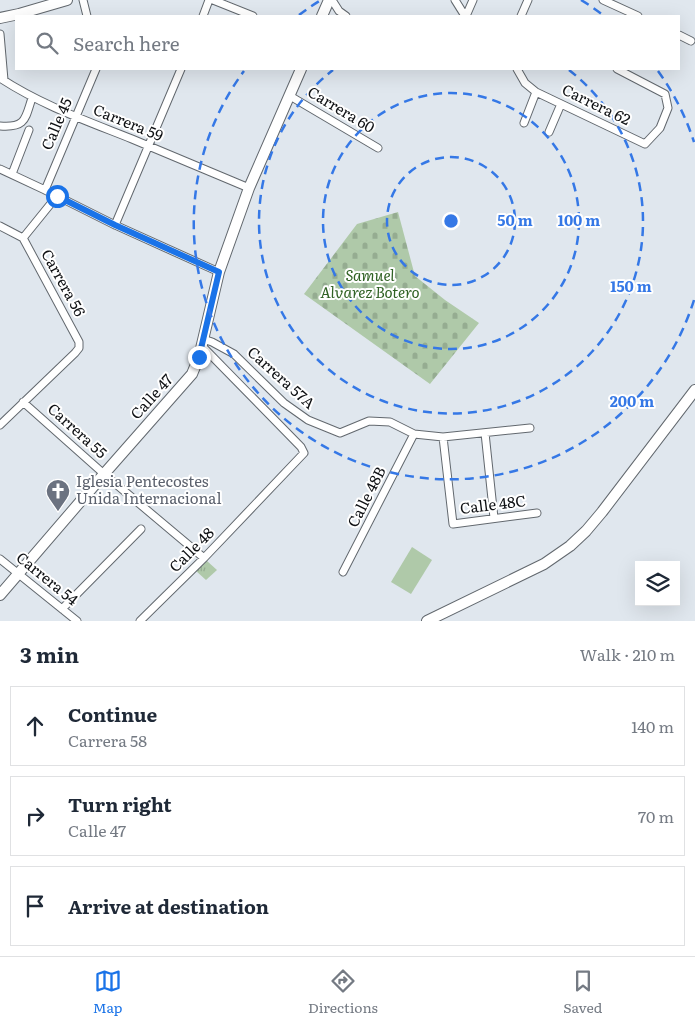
<!DOCTYPE html>
<html lang="en">
<head>
<meta charset="utf-8">
<style>
  body { margin:0; font-family:Literata,serif; background:#f6f6f7; color:#1f2937 }
  .controls { position:absolute; right:15px; bottom:15px; display:grid; overflow:hidden; border-radius:0px; box-shadow:0 5px 20px #0002 }
  .controls button { width:45px; height:45px; display:grid; place-items:center; padding:0; border:0; border-bottom:1px solid #e0e1e3; background:#fff; color:#1f2937; font:25px sans-serif }
  .stop { position:absolute; width:15px; height:15px; margin:-11px; border:4px solid #1a73e8; border-radius:50%; background:#fff }
  .stop.end { background:#1a73e8; border-color:#fff; box-shadow:0 1px 5px #0008 }
  .list { margin:0; padding:0; list-style:none }
  h2 { display:flex; justify-content:space-between; align-items:center; height:65px; margin:0; padding:0 20px; font-size:21px }
  h2 small { font-size:16px; font-weight:400; color:#747a83 }
  .list li { display:grid; grid-template-columns:32px 1fr auto; gap:15px; align-items:center; box-sizing:border-box; height:80px; margin:0 10px 10px; padding:0 10px; border:1px solid #e0e1e3; border-radius:0px }
  .list b { display:block; font-size:19px; white-space:nowrap }
  .list p { margin:0; font-size:16px; white-space:nowrap; color:#747a83 }
  .list em { font-size:16px; font-style:normal; color:#747a83 }
  .icon { flex:none; width:28px; height:28px; fill:none; stroke:currentColor; stroke-width:2; stroke-linecap:round; stroke-linejoin:round }
  .map { position:relative; flex:none; width:695px; height:621px; overflow:hidden }
  .search { position:absolute; background:#fff; box-shadow:0 5px 20px #0002; left:15px; right:15px; top:15px; height:55px; display:flex; align-items:center; gap:12px; box-sizing:border-box; padding:0 18px; border-radius:0px; color:#747a83; font-size:19px }
  .sheet { height:335px; background:#fff }
  nav { display:flex; justify-content:space-around; align-items:center; box-sizing:border-box; height:70px; border-top:1px solid #e0e1e3; background:#fff; font-size:14px; color:#747a83 }
  nav a { display:grid; justify-items:center; gap:2px }
  nav .on { color:#1a73e8 }
  .map>svg:first-child { display:block }
  .cemetery { fill:url(#cemetery-stones) }
  .park { fill:url(#park-tufts) }
  .pitch { fill:#afc9a9 }
  .lines { fill:none; stroke-linecap:round; stroke-linejoin:round }
  .street-casing { stroke:#62686e; stroke-width:9 }
  .secondary-casing { stroke:#62686e; stroke-width:12 }
  .street { stroke:#fff; stroke-width:7 }
  .secondary { stroke:#fff; stroke-width:10 }
  .route { stroke:#1a73e8; stroke-width:6 }
  .ring { fill:none; stroke:#3578e6; stroke-width:2.5; stroke-dasharray:9 6 }
  .labels { text-anchor:middle; stroke-width:4; stroke-linejoin:round; paint-order:stroke }
  .street-label { font-size:15px; fill:#0f1114; stroke:#fff }
  .park-label { font-size:15px; font-style:italic; fill:#2f6123; stroke:#fff }
  .worship-label { font-size:15px; fill:#5b616d; stroke:#fff; text-anchor:start }
  .centre { fill:#3578e6; stroke:#fff; stroke-width:2.5 }
  .ring-label { font-size:15px; text-anchor:middle; font-weight:bold; fill:#3578e6; stroke:#fff; stroke-width:4; stroke-linejoin:round; paint-order:stroke }
</style>
</head>
<body>
<div class="map">
<svg width="695" height="621" viewBox="0 0 695 621">
  <defs>
    <pattern id="cemetery-stones" width="16" height="16" patternUnits="userSpaceOnUse" patternTransform="scale(1.25)"><rect width="16" height="16" fill="#afc9a9"/><path d="M2 7V4a2 2 0 0 1 4 0v3zM10 15v-3a2 2 0 0 1 4 0v3z" fill="#95ac91"/></pattern>
    <pattern id="park-tufts" width="24" height="20" patternUnits="userSpaceOnUse" patternTransform="scale(1.25)"><rect width="24" height="20" fill="#afc9a9"/><path d="M3 7l-1-3M5 7V3M7 7l1-3M15 17l-1-3M17 17v-4M19 17l1-3" fill="none" stroke="#95ac91"/></pattern>
  </defs>
  <rect width="100%" height="100%" fill="#e0e7ee"/>
  <path class="cemetery" d="M398,212L415,276L445,300L479,323L430,384L304,294L357,224Z"/>
  <path class="park" d="M207,561L217,570L206,580L196,571Z"/>
  <path class="pitch" d="M412,547L432,560L411,594L391,582Z"/>
  <g class="lines">
    <g class="street-casing">
      <path id="street" d="M83,0L87,16
        M213,0L253,16
        M332,0L339,11L346,16
        M455,0L465,16
        M603,0L638,16
        M203,16L209,0
        M466,16L473,0
        M521,16L528,0
        M0,34L4,80
        M679,35L691,41
        M517,69L525,83L536,92L645,144L660,128L668,108L665,94L617,69
        M0,78C41,105 87,121 132,139C171,155 210,172 249,188
        M290,96L378,148
        M524,123L536,92
        M0,126C26,128 25,119 32,98
        M549,132L561,104
        M0,169L45,190L115,225L219,272
        M12,174L29,130
        M45,190L96,69
        M115,225L181,69
        M0,226L23,238L79,342V348L75,353L0,425
        M23,238L57,196
        M203,339L212,342L234,354L284,403L308,420L340,433L369,421L390,422L414,434L443,437L530,428
        M23,402L104,474L204,558
        M485,433L494,518
        M443,437L453,524L537,513
        M0,559L77,621
        M343,572L414,434
        M62,609L141,529
        M140,621L204,558L304,453L301,447L202,346"/>
    </g>
    <g class="secondary-casing">
      <path id="secondary" d="M322,16L329,0
        M0,18L19,14L67,0
        M0,595L104,474L192,374L199,357L219,272L249,188L301,69
        M427,621L544,564L570,546L586,531L602,512L695,390"/>
    </g>
    <use href="#street" class="street"/>
    <use href="#secondary" class="secondary"/>
  </g>
  <g class="lines">
    <path class="route" d="M57,196L115,225L219,272L199,357"/>
  </g>
  <g class="ring">
    <circle cx="451" cy="221" r="64"/>
    <circle cx="451" cy="221" r="128"/>
    <path d="M569 70A192 192 0 1 1 333 70"/>
    <path d="M694 300A256 256 0 1 1 244 71M299 15A256 256 0 0 1 321 0M581 0A256 256 0 0 1 603 15M658 71A256 256 0 0 1 694 142"/>
  </g>
  <defs>
    <g id="church-pin" transform="scale(1.25)"><path d="M0 17L-7.5 6A9.5 9.5 0 1 1 7.5 6Z" fill="#6b7280" stroke="#fff"/><path d="M-1.2-6h2.4v3.5h3.3v2.4h-3.3V6h-2.4V-.1h-3.3v-2.4h3.3Z" fill="#fff"/></g>
  </defs>
  <g fill-rule="evenodd">
    <use href="#church-pin" x="58" y="491"/>
  </g>
  <g class="labels">
    <g class="street-label">
      <text transform="translate(596 105) rotate(26)" y="5">Carrera 62</text>
      <text transform="translate(341 110) rotate(31)" y="5">Carrera 60</text>
      <text transform="translate(128 123) rotate(22)" y="5">Carrera 59</text>
      <text transform="translate(57 124) rotate(-67)" y="5">Calle 45</text>
      <text transform="translate(63 283) rotate(61)" y="5">Carrera 56</text>
      <text transform="translate(281 378) rotate(42)" y="5">Carrera 57A</text>
      <text transform="translate(152 397) rotate(-48)" y="5">Calle 47</text>
      <text transform="translate(77 431) rotate(42)" y="5">Carrera 55</text>
      <text transform="translate(367 497) rotate(-63)" y="5">Calle 48B</text>
      <text transform="translate(493 505) rotate(-7)" y="5">Calle 48C</text>
      <text transform="translate(192 550) rotate(-45)" y="5">Calle 48</text>
      <text transform="translate(47 579) rotate(39)" y="5">Carrera 54</text>
    </g>
    <g class="park-label">
      <text x="370" y="281">Samuel<tspan x="370" dy="17">Alvarez Botero</tspan></text>
    </g>
    <g class="worship-label">
      <text x="76" y="487">Iglesia Pentecostes<tspan x="76" dy="17">Unida Internacional</tspan></text>
    </g>
  </g>
  <circle cx="451" cy="221" r="8" class="centre"/>
  <g class="ring-label">
    <text x="515" y="226">50 m</text>
    <text x="579" y="226">100 m</text>
    <text x="631" y="292">150 m</text>
    <text x="632" y="407">200 m</text>
  </g>
</svg>
<div class="controls">
<button><svg class="icon" aria-label="layers" viewBox="0 0 24 24"><path d="M12 4l9 5-9 5-9-5zM3 14l9 5 9-5"/></svg></button>
</div>
<div class="stop" style="left:57px;top:196px"></div>
<div class="stop end" style="left:199px;top:357px"></div>
<div class="search"><svg class="icon" aria-label="search" viewBox="0 0 24 24"><circle cx="10" cy="10" r="6"/><path d="M15 15l6 6"/></svg>Search here</div>
</div>
<section class="sheet">
<h2>3 min<small>Walk · 210 m</small></h2>
<ul class="list">
<li><svg class="icon" aria-label="ahead" viewBox="0 0 24 24"><path d="M12 20V5M6 11l6-6 6 6"/></svg><div><b>Continue</b><p>Carrera 58</p></div><em>140 m</em></li>
<li><svg class="icon" aria-label="right" viewBox="0 0 24 24"><path d="M7 20v-9h11M14 6l5 5-5 5"/></svg><div><b>Turn right</b><p>Calle 47</p></div><em>70 m</em></li>
<li><svg class="icon" aria-label="arrive" viewBox="0 0 24 24"><path d="M6 21V4h12l-3 4 3 4H6"/></svg><div><b>Arrive at destination</b></div></li>
</ul>
</section>
<nav>
<a class="on"><svg class="icon" aria-label="map" viewBox="0 0 24 24"><path d="M3 6l6-2 6 2 6-2v14l-6 2-6-2-6 2zM9 4v14M15 6v14"/></svg>Map</a>
<a><svg class="icon" aria-label="directions" viewBox="0 0 24 24"><path d="M12 3l9 9-9 9-9-9zM9 14v-3h6M13 9l2 2-2 2"/></svg>Directions</a>
<a><svg class="icon" aria-label="saved" viewBox="0 0 24 24"><path d="M7 4h10v16l-5-4-5 4z"/></svg>Saved</a>
</nav>
</body>
</html>
